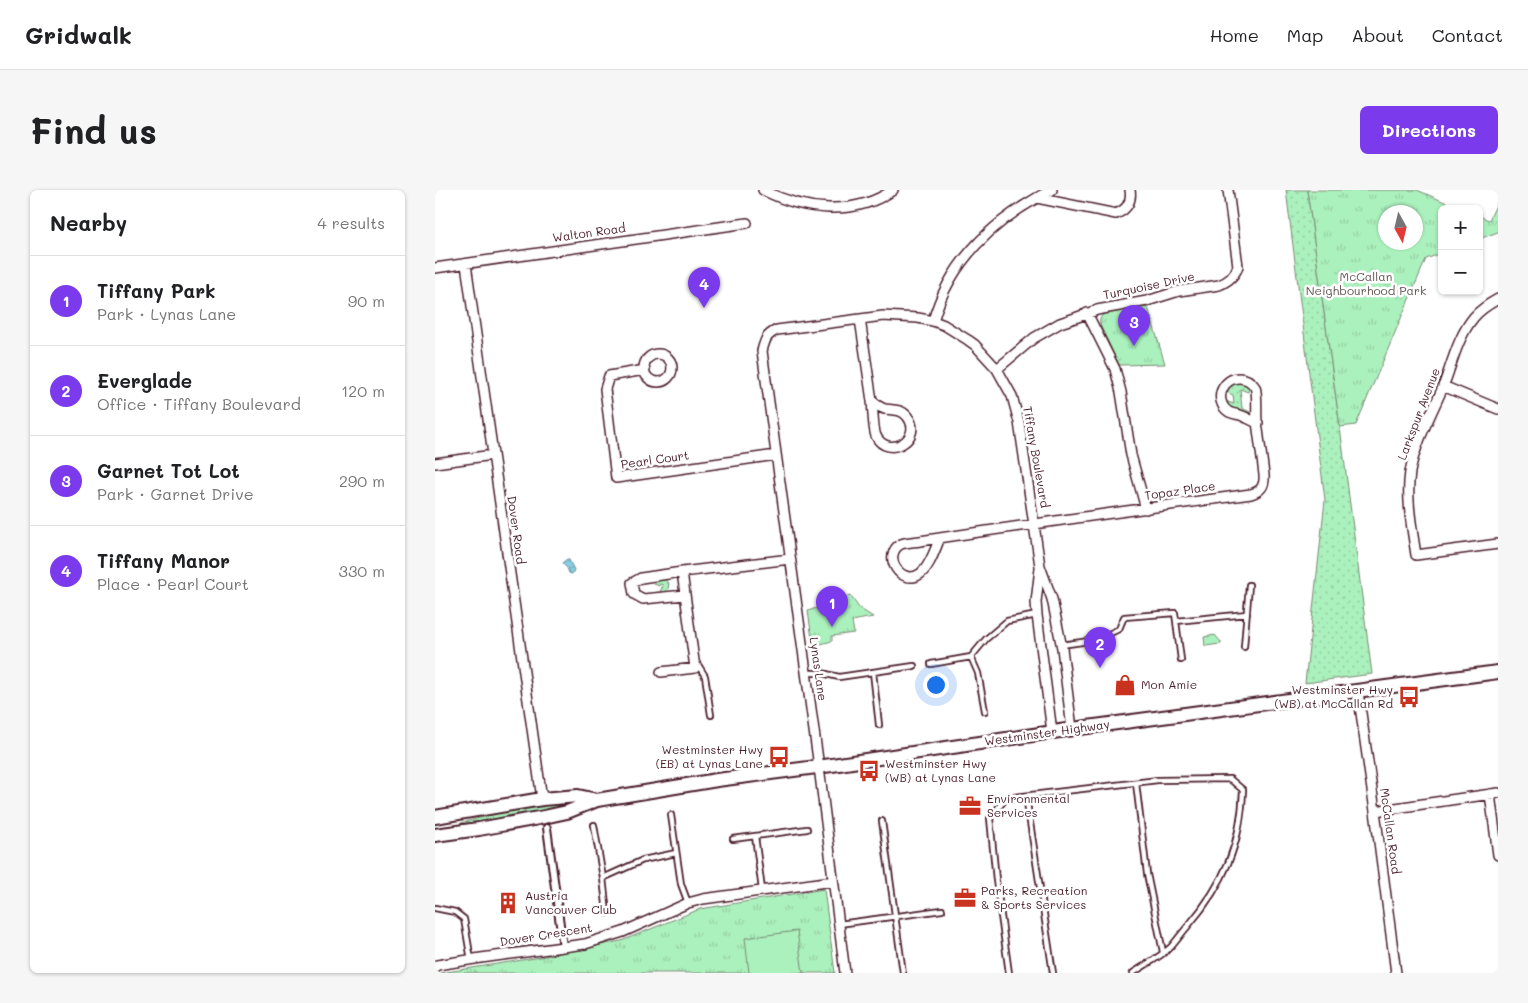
<!DOCTYPE html>
<html lang="en">
<head>
<meta charset="utf-8">
<style>
  body { margin:0; font-family:Mali,sans-serif; background:#f6f6f6; color:#202124 }
  .controls { position:absolute; right:15px; top:15px; display:grid; overflow:hidden; border-radius:8px; box-shadow:0 1px 4px #0004 }
  .controls button { width:45px; height:45px; display:grid; place-items:center; padding:0; border:0; border-bottom:1px solid #e0e0e0; background:#fff; color:#202124; font:25px sans-serif }
  .compass { position:absolute; left:943px; top:15px; width:45px; height:45px; border-radius:50%; background:#fff; box-shadow:0 1px 4px #0004; rotate:172deg }
  .you { position:absolute; left:500px; top:494px; width:18px; height:18px; margin:-12px; border:4px solid #fff; border-radius:50%; background:#1a73e8; box-shadow:0 0 0 8px #1a73e833 }
  .badge { display:grid; place-items:center; width:32px; height:32px; border-radius:50%; background:#7c3aed; color:#fff; font-size:16px; font-weight:700 }
  .pin { position:absolute; translate:-50% -41px; filter:drop-shadow(0 1px 2px #0008) }
  .pin::after { content:''; position:absolute; top:26px; width:18px; height:15px; background:inherit; clip-path:polygon(0 0,100% 0,50% 100%) }
  .list { margin:0; padding:0; list-style:none }
  h2 { display:flex; justify-content:space-between; align-items:center; height:65px; margin:0; padding:0 20px; font-size:21px }
  h2 small { font-size:16px; font-weight:400; color:#757577 }
  .list li { display:grid; grid-template-columns:32px 1fr auto; gap:15px; align-items:center; box-sizing:border-box; height:90px; padding:0 20px; border-top:1px solid #e0e0e0 }
  .list b { display:block; font-size:19px; white-space:nowrap }
  .list p { margin:0; font-size:16px; white-space:nowrap; color:#757577 }
  .list em { font-size:16px; font-style:normal; color:#757577 }
  .map { position:relative; flex:none; width:1063px; height:783px; overflow:hidden; border-radius:8px }
  header { display:flex; align-items:center; gap:30px; box-sizing:border-box; height:70px; padding:0 25px; background:#fff; border-bottom:1px solid #e0e0e0 }
  header strong { font-size:24px }
  nav { display:flex; gap:28px; margin-inline-start:auto; font-size:18px }
  .intro { display:flex; align-items:center; justify-content:space-between; box-sizing:border-box; height:120px; padding:0 30px }
  h1 { margin:0; font-size:35px }
  .button { padding:12px 22px; border-radius:8px; background:#7c3aed; color:#fff; font-size:18px; font-weight:700 }
  main { display:flex; gap:30px; padding:0 30px }
  aside { flex:1; background:#fff; border-radius:8px; box-shadow:0 1px 4px #0004 }
  .map>svg:first-child { display:block }
  .grass { fill:url(#grass-dots); stroke:#7a8874 }
  .park { fill:url(#park-tufts); stroke:#7a8874; fill-rule:evenodd }
  .pitch { fill:#abf1bd; stroke:#7a8874 }
  .water { fill:url(#water-rules); stroke:#6d899b }
  .lines { fill:none; stroke-linecap:round; stroke-linejoin:round }
  .service-casing { stroke:#4a1f2b; stroke-width:8 }
  .pedestrian-casing { stroke:#4a1f2b; stroke-width:10 }
  .minor-casing { stroke:#4a1f2b; stroke-width:12 }
  .secondary-casing { stroke:#4a1f2b; stroke-width:16 }
  .service { stroke:#fff; stroke-width:4.5 }
  .pedestrian { stroke:#fff; stroke-width:6 }
  .minor { stroke:#fff; stroke-width:9 }
  .secondary { stroke:#fff; stroke-width:12 }
  .labels { text-anchor:middle; stroke-width:5; stroke-linejoin:round; paint-order:stroke }
  .street-label { font-size:12px; fill:#4a1f2b; stroke:#fff }
  .park-label { font-size:12px; fill:#625450; stroke:#fff }
  .poi-label { font-size:12px; fill:#4a1f2b; stroke:#fff; text-anchor:start }
</style>
</head>
<body>
<header>
<strong>Gridwalk</strong>
<nav><a>Home</a><a>Map</a><a>About</a><a>Contact</a></nav>
</header>
<div class="intro"><h1>Find us</h1><a class="button">Directions</a></div>
<main>
<aside>
<h2>Nearby<small>4 results</small></h2>
<ul class="list">
<li><span class="badge">1</span><div><b>Tiffany Park</b><p>Park · Lynas Lane</p></div><em>90 m</em></li>
<li><span class="badge">2</span><div><b>Everglade</b><p>Office · Tiffany Boulevard</p></div><em>120 m</em></li>
<li><span class="badge">3</span><div><b>Garnet Tot Lot</b><p>Park · Garnet Drive</p></div><em>290 m</em></li>
<li><span class="badge">4</span><div><b>Tiffany Manor</b><p>Place · Pearl Court</p></div><em>330 m</em></li>
</ul>
</aside>
<div class="map">
<svg width="1063" height="783" viewBox="0 0 1063 783">
  <defs>
    <pattern id="grass-dots" width="8" height="8" patternUnits="userSpaceOnUse" patternTransform="scale(1.25)"><rect width="8" height="8" fill="#abf1bd"/><path d="M2 2h.1M6 6h.1" fill="none" stroke="#95cea3" stroke-width="1.8" stroke-linecap="round"/></pattern>
    <pattern id="park-tufts" width="24" height="20" patternUnits="userSpaceOnUse" patternTransform="scale(1.25)"><rect width="24" height="20" fill="#abf1bd"/><path d="M3 7l-1-3M5 7V3M7 7l1-3M15 17l-1-3M17 17v-4M19 17l1-3" fill="none" stroke="#95cea3"/></pattern>
    <pattern id="water-rules" width="6" height="5" patternUnits="userSpaceOnUse" patternTransform="scale(1.25)"><rect width="6" height="5" fill="#85d0e5"/><path d="M0 2.5h6" fill="none" stroke="#74b2c5"/></pattern>
  </defs>
  <rect width="100%" height="100%" fill="#fff"/>
  <filter id="ink" filterUnits="userSpaceOnUse"><feTurbulence type="fractalNoise" baseFrequency=".02" numOctaves="2"/><feDisplacementMap in="SourceGraphic" scale="10" xChannelSelector="R" yChannelSelector="G"/><feConvolveMatrix kernelMatrix="1 2 1 2 8 2 1 2 1" color-interpolation-filters="sRGB"/></filter>
  <g filter="url(#ink)">
    <path class="grass" d="M851,0H872L905,237L937,484L870,493L890,310Z
      M806,191L812,195L814,199L813,202L805,199L807,218L815,222V223C807,220 794,220 790,211L799,214L798,205L789,201L796,193Z
      M229,389L234,393L233,399L229,402H225L228,395L225,394L224,396L219,394L221,390Z
      M130,613L132,614L130,616L55,632L27,636L26,633L94,615Z"/>
    <path class="park" d="M872,0H982L1026,19H1007V63L991,69L921,235L905,237ZM951,22H981V52H951Z
      M1063,11V42L1044,49V26L1054,30Z
      M713,117L730,174L684,175L666,137C664,131 664,128 669,124Z
      M415,405L424,418L438,427L417,431L419,443L397,446V451L378,456L373,421Z
      M389,699L400,783H5L100,768L186,751L265,719Z"/>
    <path class="pitch" d="M780,445L786,452V454L770,456L769,447Z
      M362,741L368,783H314L310,748Z"/>
    <path class="water" d="M132,369L134,370L139,380L137,384L134,383L132,378L127,373Z"/>
    <g class="lines">
      <g class="service-casing">
        <path id="service" d="M741,431L746,470
          M626,455L661,450L684,439L689,427L740,423L741,431L812,424
          M809,457L814,395
          M536,467L543,483L550,521
          M262,473L270,486L276,525
          M496,474L536,467L551,449L572,431L602,425
          M438,482L444,535
          M371,483H387L404,487L479,476
          M701,593L712,684L728,762
          M591,606L618,783
          M236,625L246,694L253,713
          M447,631L468,783
          M159,635L168,688L208,670L241,663
          M298,649L320,646
          M168,688L172,723
          M327,700L320,646L372,639
          M0,718L20,722L29,729L36,770
          M404,734L507,720
          M574,783L561,690L555,628L571,608L723,590L795,589L808,600C806,655 789,694 753,736C747,743 742,750 736,757C725,767 710,775 698,783"/>
      </g>
      <g class="pedestrian-casing">
        <path id="pedestrian" d="M112,638L128,757"/>
      </g>
      <g class="minor-casing">
        <path id="minor" d="M328,0C369,21 419,27 458,0
          M602,8L681,24C692,20 697,11 695,0
          M31,74L107,609
          M0,78L312,33
          M1063,109C1054,114 1045,120 1039,127C1023,146 1017,174 1008,197C997,223 980,253 975,282C971,309 977,338 981,365L1063,354
          M652,123L680,179L686,202L696,265L711,319
          M425,129L437,211
          M498,131C512,81 544,45 587,17C597,11 607,4 617,0
          M209 178a14 14 0 1 1 28 0a14 14 0 1 1-28 0Z
          M562,179L599,148L625,133L640,128L662,120L712,111L744,101L784,95C794,91 800,86 803,76L793,0
          M210,180L174,186L170,199L181,288L341,265
          M1008,196L1063,219
          M437,211C441,214 445,218 450,219C458,220 466,219 472,226C490,248 453,270 441,246C438,239 438,220 437,211Z
          M0,273L58,265
          M505,348C500,359 495,377 485,384C466,397 446,365 466,354C472,352 479,352 485,351C595,334 705,319 816,304C826,301 830,296 829,285C827,267 824,249 822,231C821,223 823,204 820,197C816,191 810,188 804,188C797,188 791,192 788,198C783,206 786,217 794,222C798,224 801,224 805,225C811,227 817,231 823,233
          M605,378L601,412L602,425L617,542
          M247,382L206,388L197,393L199,404L208,409L250,405
          M226,482L260,478L247,382L355,369
          M923,502L940,621L961,783
          M1055,604L1063,665
          M940,621L1063,603
          M0,777L2,775L46,768L150,754L188,742L253,713L268,709L398,691
          M410,783L384,577L327,161C330,150 331,145 342,140L448,126L483,128L498,131L509,135L533,150L540,155L562,179L577,206L584,232L605,376L617,409L627,458L637,539"/>
      </g>
      <g class="secondary-casing">
        <path id="secondary" d="M0,627L107,609L143,606L162,610
          M0,645L44,639L109,627L132,622L162,610L282,590L397,575L645,538L1063,482"/>
      </g>
      <use href="#service" class="service"/>
      <use href="#pedestrian" class="pedestrian"/>
      <use href="#minor" class="minor"/>
      <use href="#secondary" class="secondary"/>
    </g>
  </g>
  <defs>
    <g id="shop-bare" transform="scale(1.725)"><path d="M-5-2.5h2.3a2.7 3.5 0 0 1 5.4 0H5L5.5 6h-11ZM-1.5-2.5h3a1.5 2.3 0 0 0-3 0Z" fill="#c8321e" stroke="#fff" stroke-width="2.5" paint-order="stroke"/></g>
    <g id="bus-bare" transform="scale(1.725)"><path d="M-5-6H5V4H4V6H2V4H-2V6H-4V4H-5ZM-3.5-4V0h7V-4ZM-3.5 1.2v1.5H-2V1.2ZM2 1.2v1.5H3.5V1.2Z" fill="#c8321e" stroke="#fff" stroke-width="2.5" paint-order="stroke"/></g>
    <g id="office-bare" transform="scale(1.725)"><path d="M-6-3h4V-5.5h4V-3h4V5H-6ZM-1-4.5V-3h2v-1.5ZM-6 0V1H6V0Z" fill="#c8321e" stroke="#fff" stroke-width="2.5" paint-order="stroke"/></g>
    <g id="building-bare" transform="scale(1.725)"><path d="M-4-6H4V6H1V3H-1V6H-4ZM-2.5-4.3h1.7v1.8h-1.7ZM.8-4.3h1.7v1.8H.8ZM-2.5-1h1.7V.8h-1.7ZM.8-1h1.7V.8H.8Z" fill="#c8321e" stroke="#fff" stroke-width="2.5" paint-order="stroke"/></g>
  </defs>
  <g fill-rule="evenodd">
    <use href="#shop-bare" x="690" y="495"/>
    <use href="#bus-bare" x="974" y="507"/>
    <use href="#bus-bare" x="344" y="567"/>
    <use href="#bus-bare" x="434" y="581"/>
    <use href="#office-bare" x="535" y="616"/>
    <use href="#office-bare" x="530" y="708"/>
    <use href="#building-bare" x="73" y="713"/>
  </g>
  <g class="labels">
    <g class="street-label">
      <text transform="translate(154 43) rotate(-8)" y="4">Walton Road</text>
      <text transform="translate(714 96) rotate(-12)" y="4">Turquoise Drive</text>
      <text transform="translate(984 224) rotate(-69)" y="4">Larkspur Avenue</text>
      <text transform="translate(601 267) rotate(80)" y="4">Tiffany Boulevard</text>
      <text transform="translate(220 270) rotate(-8)" y="4">Pearl Court</text>
      <text transform="translate(745 301) rotate(-8)" y="4">Topaz Place</text>
      <text transform="translate(81 340) rotate(82)" y="4">Dover Road</text>
      <text transform="translate(383 479) rotate(82)" y="4">Lynas Lane</text>
      <text transform="translate(612 543) rotate(-8)" y="4">Westminster Highway</text>
      <text transform="translate(955 641) rotate(82)" y="4">McCallan Road</text>
      <text transform="translate(111 745) rotate(-9)" y="4">Dover Crescent</text>
    </g>
    <g class="park-label">
      <text x="931" y="91">McCallan<tspan x="931" dy="14">Neighbourhood Park</tspan></text>
    </g>
    <g class="poi-label">
      <text x="706" y="499">Mon Amie</text>
      <text x="958" y="504" text-anchor="end">Westminster Hwy<tspan x="958" dy="14">(WB) at McCallan Rd</tspan></text>
      <text x="328" y="564" text-anchor="end">Westminster Hwy<tspan x="328" dy="14">(EB) at Lynas Lane</tspan></text>
      <text x="450" y="578">Westminster Hwy<tspan x="450" dy="14">(WB) at Lynas Lane</tspan></text>
      <text x="552" y="613">Environmental<tspan x="552" dy="14">Services</tspan></text>
      <text x="546" y="705">Parks, Recreation<tspan x="546" dy="14">&amp; Sports Services</tspan></text>
      <text x="90" y="710">Austria<tspan x="90" dy="14">Vancouver Club</tspan></text>
    </g>
  </g>
</svg>
<div class="controls">
<button>+</button>
<button>−</button>
</div>
<svg class="compass" viewBox="-18 -18 36 36"><path d="M0-13l5 13h-10z" fill="#e53935"/><path d="M0 13l5-13h-10z" fill="#757577"/></svg>
<div class="you"></div>
<div class="pin badge" style="left:397px;top:437px">1</div>
<div class="pin badge" style="left:665px;top:478px">2</div>
<div class="pin badge" style="left:699px;top:156px">3</div>
<div class="pin badge" style="left:269px;top:118px">4</div>
</div>
</main>
</body>
</html>
